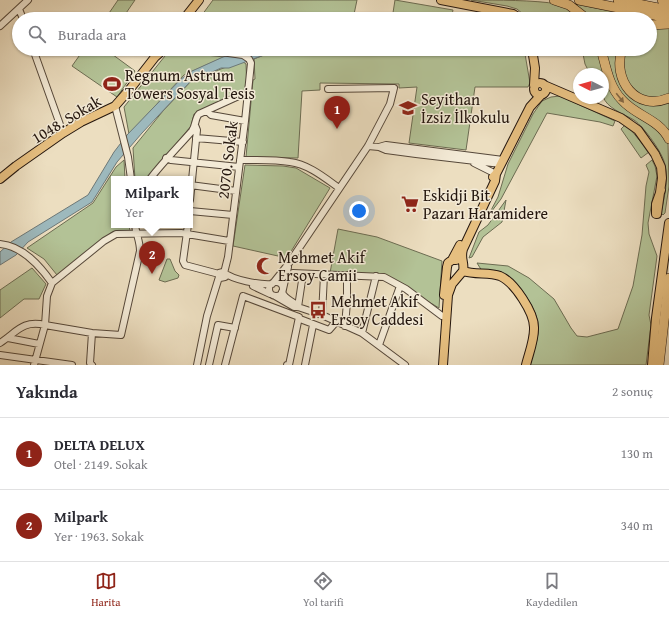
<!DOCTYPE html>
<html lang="tr">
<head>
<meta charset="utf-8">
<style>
  body { margin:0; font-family:"Gentium Book Plus",serif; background:#f7f7f7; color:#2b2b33 }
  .compass { position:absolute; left:573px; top:68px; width:36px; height:36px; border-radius:50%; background:#fff; box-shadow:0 1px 3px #0004; rotate:276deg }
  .you { position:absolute; left:359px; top:211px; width:14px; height:14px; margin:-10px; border:3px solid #fff; border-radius:50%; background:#1a73e8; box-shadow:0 0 0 6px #1a73e833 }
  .badge { display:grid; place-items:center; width:26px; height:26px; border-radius:50%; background:#8f2418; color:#fff; font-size:13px; font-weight:700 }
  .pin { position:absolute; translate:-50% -33px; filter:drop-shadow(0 1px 2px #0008) }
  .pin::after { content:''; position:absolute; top:21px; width:14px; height:12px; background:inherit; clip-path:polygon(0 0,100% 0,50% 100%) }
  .popup { position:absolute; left:111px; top:176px; width:82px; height:52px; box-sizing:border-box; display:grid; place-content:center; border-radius:0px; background:#fff; filter:drop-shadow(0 1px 3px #0005); font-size:13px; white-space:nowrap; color:#7c7c81 }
  .popup b { font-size:15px; color:#2b2b33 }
  .popup::after { content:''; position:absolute; left:50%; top:100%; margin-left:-8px; border:8px solid transparent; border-top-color:#fff }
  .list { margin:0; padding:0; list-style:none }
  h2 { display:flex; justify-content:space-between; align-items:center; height:52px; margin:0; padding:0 16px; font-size:17px }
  h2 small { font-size:13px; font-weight:400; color:#7c7c81 }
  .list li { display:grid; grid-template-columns:26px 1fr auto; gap:12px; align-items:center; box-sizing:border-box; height:72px; padding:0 16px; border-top:1px solid #e1e1e2 }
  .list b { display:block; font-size:15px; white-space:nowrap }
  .list p { margin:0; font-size:13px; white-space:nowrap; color:#7c7c81 }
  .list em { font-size:13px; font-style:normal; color:#7c7c81 }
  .icon { flex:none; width:22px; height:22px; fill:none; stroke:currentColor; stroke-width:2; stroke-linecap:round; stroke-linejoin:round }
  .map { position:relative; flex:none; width:669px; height:365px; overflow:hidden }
  .search { position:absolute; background:#fff; box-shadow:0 1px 3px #0004; left:12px; right:12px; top:12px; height:44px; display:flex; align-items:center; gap:10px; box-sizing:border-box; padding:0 14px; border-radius:22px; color:#7c7c81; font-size:15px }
  .sheet { height:196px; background:#fff }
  nav { display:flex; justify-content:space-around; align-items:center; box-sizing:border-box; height:56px; border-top:1px solid #e1e1e2; background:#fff; font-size:11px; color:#7c7c81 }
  nav a { display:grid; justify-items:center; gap:2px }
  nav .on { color:#8f2418 }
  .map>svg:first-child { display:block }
  .green { fill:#b3c296; stroke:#6c6c52 }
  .water { fill:#9db9bd; stroke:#6d7877 }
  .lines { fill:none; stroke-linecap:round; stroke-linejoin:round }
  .shore { stroke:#606866; stroke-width:1 }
  .minor-casing { stroke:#56483a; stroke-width:8 }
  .major-casing { stroke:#24160e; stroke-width:10 }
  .highway-casing { stroke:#24160e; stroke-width:10 }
  .minor { stroke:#f3ead6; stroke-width:6 }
  .major { stroke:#e6bf80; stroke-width:8 }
  .highway { stroke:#e6bf80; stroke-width:9 }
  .oneway { fill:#856a47 }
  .labels { text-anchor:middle; stroke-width:3; stroke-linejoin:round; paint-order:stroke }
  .poi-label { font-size:16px; fill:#24160e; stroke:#f3ead6; text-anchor:start }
  .street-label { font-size:16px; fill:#24160e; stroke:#f3ead6 }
</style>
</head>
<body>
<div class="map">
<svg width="669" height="365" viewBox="0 0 669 365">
  <rect width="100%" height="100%" fill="#ecdec0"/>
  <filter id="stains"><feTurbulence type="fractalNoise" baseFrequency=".005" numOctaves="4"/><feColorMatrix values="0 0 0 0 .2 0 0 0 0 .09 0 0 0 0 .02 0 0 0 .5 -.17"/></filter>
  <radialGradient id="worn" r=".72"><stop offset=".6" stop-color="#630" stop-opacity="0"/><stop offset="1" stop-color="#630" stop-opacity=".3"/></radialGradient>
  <path class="green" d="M118,0H135L122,19H105Z
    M213,0H357L353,19H199Z
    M395,0L453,10L451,19H392Z
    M471,0C497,0 534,0 558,4C567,7 575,13 582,19H532L526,13L524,15L517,9L507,6Z
    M575,4L659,21L650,22V19H591Z
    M669,26V94L655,99L639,95L626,83L622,55L625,49H650V29Z
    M84,49H105L135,71L117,97L72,66Z
    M582,49H598L613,96L655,126L668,143L669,186L665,213L663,215L661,213C664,198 669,180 665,165C663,153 644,127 634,120C624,114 606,108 603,96C601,89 603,81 603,74H590L585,64Z
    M604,49H619L626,92L669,102V133L636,108L618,92Z
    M169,51L224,57L184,75L129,134L124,107Z
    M516,51L525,54L530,83L528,87H475L466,150L409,143L417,87L399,88V84L320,83V90L302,91L298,158L246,157L253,80L255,79L254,59L264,55Z
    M242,61L246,64L247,91L194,114L191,126L147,179H135L133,148L163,111L192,80Z
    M560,96L615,121L613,126L600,122L547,113L501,199L488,216L498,197L508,164L533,114L542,101L551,97Z
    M625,125L631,130L649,152L641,158L621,129Z
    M124,160L125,179H114V225H129L130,231L112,232L57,275L44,259L27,248L93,203L116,167Z
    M652,160L655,166L657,176L648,223L649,234L657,256L649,315L651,325L646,365H530C533,352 540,336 538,323C535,306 516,277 500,272C494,271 487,271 482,271L477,263L508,266L529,278L554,299L571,328L577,336L587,337L618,329L633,286L642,235L646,186L649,172L646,165Z
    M245,165L283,166L296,168L330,188L287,258L233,246Z
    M506,200L502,222L483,237L472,257L469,258L479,232L488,225Z
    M338,229L377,237L442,261L439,308L384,275L330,273Z
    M167,259H170L175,271L179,275L178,278L165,282L159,280Z
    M32,268L46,284L39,299H24L0,318V290Z"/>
  <path class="water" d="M249,49H566C560,51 554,50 547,52C536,55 528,55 516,51L264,55L229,68H221L190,82L142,133L117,162L92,202L28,242L16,255L0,265V252L11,242L88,195L114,152L127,135L181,79L192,71L223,57Z"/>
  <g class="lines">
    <path class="shore" d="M251,56L264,51L381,49"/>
    <g class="minor-casing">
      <path id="minor" d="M19,9L23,19
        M0,26L28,0
        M33,49L63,133
        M185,49H186
        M199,49L243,55L249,59L251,63L245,121L228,257L224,273
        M115,106L128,157L131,179
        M207,111L211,115L245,121
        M196,138L243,142
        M368,146L379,147L386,150L416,154L501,164
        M379,147L386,145L503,160
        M166,158L171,160L239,167
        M240,160C257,160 274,159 290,162C308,164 325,178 339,188
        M474,163L496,174
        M150,179C163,162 178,147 192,131C196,125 195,118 199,114L243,94H247
        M190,185L236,191
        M190,200L197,130L195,125
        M190,211L233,215
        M188,225L183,261L185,265L219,274
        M0,244C23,246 40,266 52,283L47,296L45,325C22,320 17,332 0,343
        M293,273L384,277L406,289L442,316
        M225,277L220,278L219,276V273L223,272C233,280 259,285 272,284
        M269 289a7 7 0 1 1 14 0a7 7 0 1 1-14 0Z
        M52,283L104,241L116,234L181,233L229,241
        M273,283L289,263L368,146L390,104L394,88L328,89
        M253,286L270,294
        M283,289L288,267
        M282,292C285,300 294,301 298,307
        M275,296L294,307H298L322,315L362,333L405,365
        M298,307L303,274
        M322,315L324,275
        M300,319L329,330L336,322
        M345,326L347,302V275
        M362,333L376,276
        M8,338L39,344
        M379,345L400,286
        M0,355L72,365
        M34,365L45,325L92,333L121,335L140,251C140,241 136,234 135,225
        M92,365L90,363L92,333
        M197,365L207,316L219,277
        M209,365L218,325L235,328
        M225,365L243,296L299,317L289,365H287
        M305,365L313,325"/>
    </g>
    <g class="major-casing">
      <path id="major" d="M441,0L513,14L521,19
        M184,19L199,0
        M532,49L535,68L534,85
        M534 89a6 6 0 1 1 12 0a6 6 0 1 1-12 0Z
        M544,85L621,118L638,130L655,154L661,167L662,178L657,214H656V204L661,190
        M493,177L496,174L530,107L541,95
        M0,179L16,166L63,133L81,122L115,106L130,89L155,57L164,49
        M452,260L460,245
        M463,271C475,275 489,272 500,276C514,282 535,313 534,329C534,341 529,353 526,365
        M444,295L447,267L448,263L452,260H456
        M443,365L448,295L452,284L463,271C465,263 460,259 463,249L495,181L496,174
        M652,365L656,318L669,223"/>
    </g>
    <g class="highway-casing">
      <path id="highway" d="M554,0L569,5L587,19
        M579,0L669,18
        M618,0L669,10
        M662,0L669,4
        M650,25L669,24
        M601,49C606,67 609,87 622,100C636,116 659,119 669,139
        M622,49C612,80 636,112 669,98
        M659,365L669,278"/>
    </g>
    <use href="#minor" class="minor"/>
    <use href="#major" class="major"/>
    <use href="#highway" class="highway"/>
  </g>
  <defs><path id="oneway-solid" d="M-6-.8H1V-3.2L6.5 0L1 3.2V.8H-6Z"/></defs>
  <use class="oneway" href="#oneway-solid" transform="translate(620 98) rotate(51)"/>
  <defs>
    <g id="stadium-bare" transform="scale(1.38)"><path d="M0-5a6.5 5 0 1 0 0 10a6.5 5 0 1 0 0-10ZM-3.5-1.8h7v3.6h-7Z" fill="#8f2418" stroke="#f3ead6" stroke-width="2.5" paint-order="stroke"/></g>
    <g id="school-bare" transform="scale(1.38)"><path d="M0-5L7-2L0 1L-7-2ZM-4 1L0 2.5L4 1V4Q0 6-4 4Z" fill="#8f2418" stroke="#f3ead6" stroke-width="2.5" paint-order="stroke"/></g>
    <g id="supermarket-bare" transform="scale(1.38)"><path d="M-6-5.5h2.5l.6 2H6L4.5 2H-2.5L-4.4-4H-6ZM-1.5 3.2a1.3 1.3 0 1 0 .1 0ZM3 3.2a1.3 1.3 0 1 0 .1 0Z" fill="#8f2418" stroke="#f3ead6" stroke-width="2.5" paint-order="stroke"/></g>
    <g id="mosque-bare" transform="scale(1.38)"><path d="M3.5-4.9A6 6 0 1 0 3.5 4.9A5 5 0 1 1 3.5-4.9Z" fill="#8f2418" stroke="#f3ead6" stroke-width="2.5" paint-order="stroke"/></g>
    <g id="bus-bare" transform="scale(1.38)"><path d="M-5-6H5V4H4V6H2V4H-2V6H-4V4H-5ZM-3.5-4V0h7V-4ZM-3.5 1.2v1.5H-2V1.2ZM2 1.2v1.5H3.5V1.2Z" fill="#8f2418" stroke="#f3ead6" stroke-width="2.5" paint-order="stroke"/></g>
  </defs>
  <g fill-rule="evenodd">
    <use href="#stadium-bare" x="112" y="84"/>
    <use href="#school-bare" x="408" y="108"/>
    <use href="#supermarket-bare" x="410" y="204"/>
    <use href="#mosque-bare" x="265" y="266"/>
    <use href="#bus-bare" x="318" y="310"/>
  </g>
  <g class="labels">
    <g class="poi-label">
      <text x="125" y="81">Regnum Astrum<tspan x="125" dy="18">Towers Sosyal Tesis</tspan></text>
      <text x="421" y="105">Seyithan<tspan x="421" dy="18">İzsiz İlkokulu</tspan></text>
      <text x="423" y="201">Eskidji Bit<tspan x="423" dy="18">Pazarı Haramidere</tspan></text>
      <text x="278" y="263">Mehmet Akif<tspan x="278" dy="18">Ersoy Camii</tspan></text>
      <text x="331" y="307">Mehmet Akif<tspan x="331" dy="18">Ersoy Caddesi</tspan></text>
    </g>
    <g class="street-label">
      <text transform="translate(66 119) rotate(-31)" y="6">1048. Sokak</text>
      <text transform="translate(227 160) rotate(-83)" y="6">2070. Sokak</text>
    </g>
  </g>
  <rect width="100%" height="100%" filter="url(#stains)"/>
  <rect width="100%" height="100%" fill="url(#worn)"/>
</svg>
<svg class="compass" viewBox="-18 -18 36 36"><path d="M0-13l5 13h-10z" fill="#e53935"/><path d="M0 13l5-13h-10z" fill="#7c7c81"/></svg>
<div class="you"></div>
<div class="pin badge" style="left:337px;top:129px">1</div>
<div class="pin badge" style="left:152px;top:274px">2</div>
<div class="popup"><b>Milpark</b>Yer</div>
<div class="search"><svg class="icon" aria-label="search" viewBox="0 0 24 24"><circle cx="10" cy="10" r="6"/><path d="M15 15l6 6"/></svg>Burada ara</div>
</div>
<section class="sheet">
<h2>Yakında<small>2 sonuç</small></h2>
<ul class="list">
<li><span class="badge">1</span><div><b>DELTA DELUX</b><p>Otel · 2149. Sokak</p></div><em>130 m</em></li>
<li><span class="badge">2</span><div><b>Milpark</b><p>Yer · 1963. Sokak</p></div><em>340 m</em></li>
</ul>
</section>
<nav>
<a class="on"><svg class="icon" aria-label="map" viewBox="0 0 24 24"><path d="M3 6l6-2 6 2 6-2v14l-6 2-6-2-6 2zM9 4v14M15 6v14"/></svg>Harita</a>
<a><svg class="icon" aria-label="directions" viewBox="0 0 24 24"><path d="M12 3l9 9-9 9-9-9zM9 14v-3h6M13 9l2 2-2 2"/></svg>Yol tarifi</a>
<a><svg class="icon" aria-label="saved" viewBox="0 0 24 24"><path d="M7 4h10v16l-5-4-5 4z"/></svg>Kaydedilen</a>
</nav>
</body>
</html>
